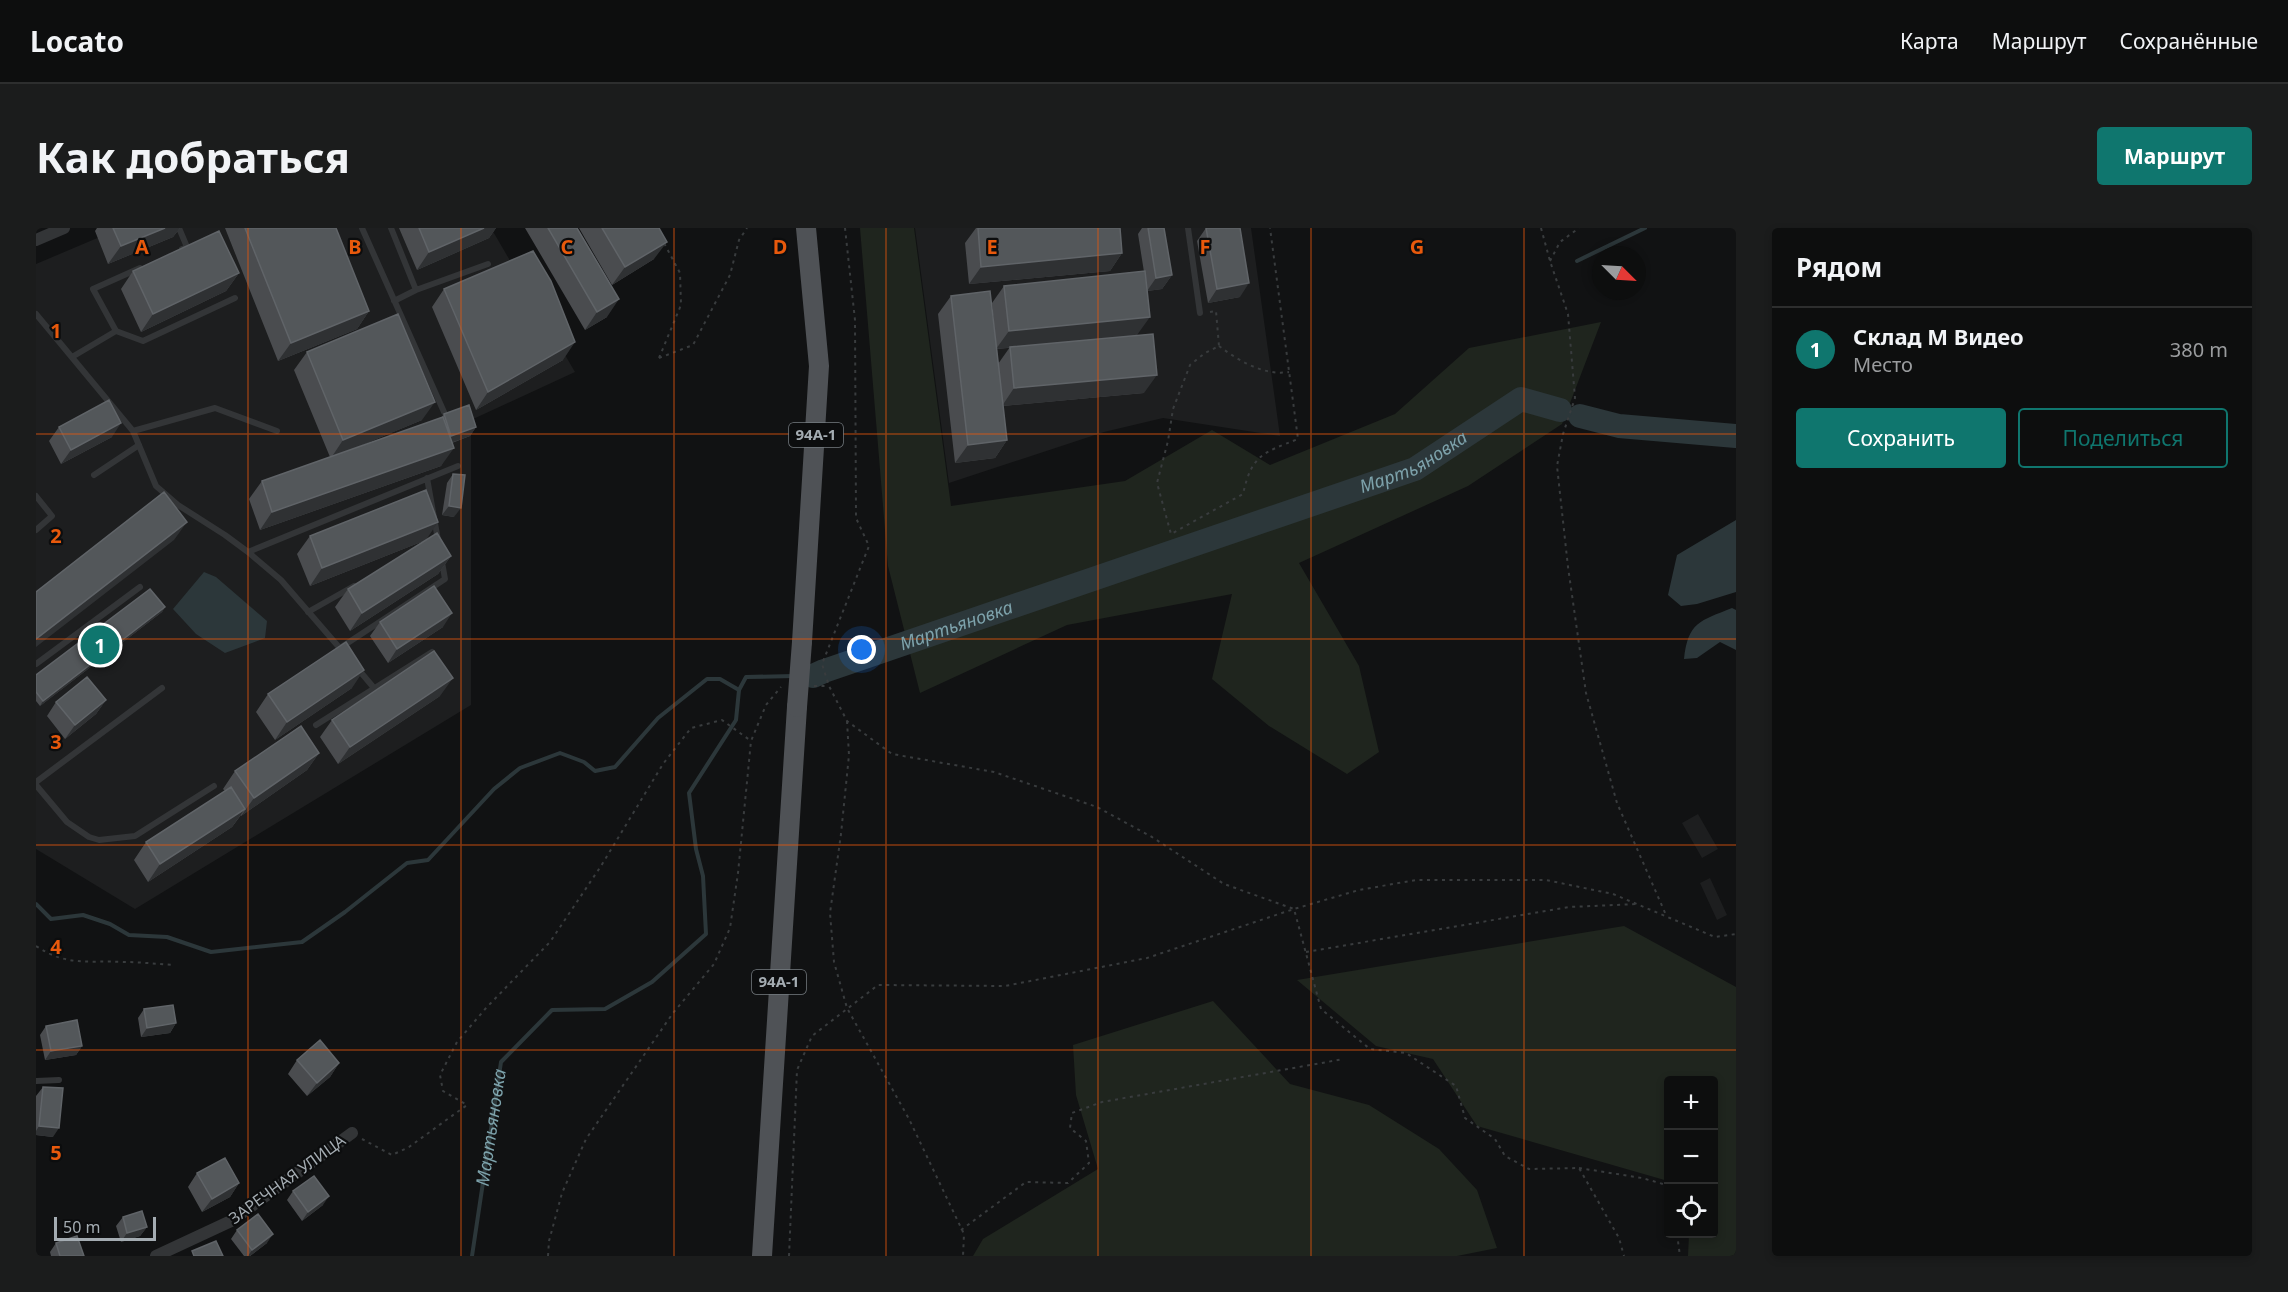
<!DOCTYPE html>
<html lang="ru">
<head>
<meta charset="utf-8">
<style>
  body { margin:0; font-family:"Noto Sans",sans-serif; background:#1b1c1c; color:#f1f3f6 }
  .controls { position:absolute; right:18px; bottom:18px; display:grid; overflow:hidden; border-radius:6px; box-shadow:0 3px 9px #0003 }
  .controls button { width:54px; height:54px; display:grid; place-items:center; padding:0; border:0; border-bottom:2px solid #2d2e2e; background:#0d0e0e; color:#f1f3f6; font:30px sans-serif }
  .compass { position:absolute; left:1556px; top:18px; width:54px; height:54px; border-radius:50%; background:#0d0e0e; box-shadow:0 3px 9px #0003; rotate:114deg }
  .scale { position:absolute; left:18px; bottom:15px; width:102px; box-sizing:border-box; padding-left:6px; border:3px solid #a4acb2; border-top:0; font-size:16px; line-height:21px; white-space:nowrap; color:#a4acb2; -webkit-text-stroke:4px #0c0d0e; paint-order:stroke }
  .you { position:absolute; left:826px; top:422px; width:21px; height:21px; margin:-15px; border:4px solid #fff; border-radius:50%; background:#1a73e8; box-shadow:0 0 0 9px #1a73e833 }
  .badge { display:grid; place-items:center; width:39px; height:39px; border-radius:50%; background:#0f766e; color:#fff; font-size:20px; font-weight:700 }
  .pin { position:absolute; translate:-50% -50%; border:3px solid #fff; box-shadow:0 2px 6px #0006 }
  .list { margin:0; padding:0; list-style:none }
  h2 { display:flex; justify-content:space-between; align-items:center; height:78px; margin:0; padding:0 24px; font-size:26px }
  h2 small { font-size:20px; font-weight:400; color:#9a9c9e }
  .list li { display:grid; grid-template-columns:39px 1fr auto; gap:18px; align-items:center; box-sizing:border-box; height:84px; padding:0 24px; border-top:2px solid #2d2e2e }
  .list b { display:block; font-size:22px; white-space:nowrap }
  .list p { margin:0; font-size:20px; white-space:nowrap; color:#9a9c9e }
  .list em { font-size:20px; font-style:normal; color:#9a9c9e }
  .actions { display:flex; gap:12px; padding:18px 24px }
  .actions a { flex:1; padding:14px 0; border:2px solid #0f766e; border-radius:6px; text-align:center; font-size:21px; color:#0f766e }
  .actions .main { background:#0f766e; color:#fff }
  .icon { flex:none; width:33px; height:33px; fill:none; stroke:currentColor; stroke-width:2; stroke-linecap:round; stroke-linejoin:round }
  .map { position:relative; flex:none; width:1700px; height:1028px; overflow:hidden; border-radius:6px }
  header { display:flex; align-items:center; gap:36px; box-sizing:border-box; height:84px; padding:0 30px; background:#0d0e0e; border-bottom:2px solid #2d2e2e }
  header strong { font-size:28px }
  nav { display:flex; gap:33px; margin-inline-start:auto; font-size:21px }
  .intro { display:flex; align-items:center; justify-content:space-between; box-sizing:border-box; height:144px; padding:0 36px }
  h1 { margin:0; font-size:42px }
  .button { padding:15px 27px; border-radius:6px; background:#0f766e; color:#fff; font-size:21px; font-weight:700 }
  main { display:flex; gap:36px; padding:0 36px }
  aside { flex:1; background:#0d0e0e; border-radius:6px; box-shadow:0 3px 9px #0003 }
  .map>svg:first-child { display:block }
  .built { fill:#1d1e1f }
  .green { fill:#1f251e }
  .water { fill:#2c373a }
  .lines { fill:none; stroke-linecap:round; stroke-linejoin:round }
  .stream { stroke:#2c373a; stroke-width:4 }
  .river { stroke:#2c373a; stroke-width:24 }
  .path { stroke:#393c3e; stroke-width:2; stroke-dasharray:3 4.5; stroke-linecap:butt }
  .lane { stroke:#333537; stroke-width:6 }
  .street { stroke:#333537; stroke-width:12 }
  .primary { stroke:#4f5256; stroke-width:20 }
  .primary-bridge { stroke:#4f5256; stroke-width:20 }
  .wall { fill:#4a4c4f }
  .shaded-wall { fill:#2f3133 }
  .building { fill:#53575a; stroke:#606468; stroke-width:1.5 }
  .grid { fill:none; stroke:#e8590c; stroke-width:1.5; stroke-opacity:0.55 }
  .labels { text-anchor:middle; stroke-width:4.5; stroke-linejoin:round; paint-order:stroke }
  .shield { fill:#0c0d0e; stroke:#767c81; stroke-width:1.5 }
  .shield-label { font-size:15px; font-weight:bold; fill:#a4acb2 }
  .street-label { font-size:16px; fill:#a4acb2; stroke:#0c0d0e }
  .water-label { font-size:18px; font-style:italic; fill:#7da2ab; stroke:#0c0d0e }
  .grid-label { font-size:20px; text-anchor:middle; font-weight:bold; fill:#e8590c; stroke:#0c0d0e; stroke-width:4.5; stroke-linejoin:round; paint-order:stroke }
</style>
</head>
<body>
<header>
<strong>Locato</strong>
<nav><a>Карта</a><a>Маршрут</a><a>Сохранённые</a></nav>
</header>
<div class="intro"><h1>Как добраться</h1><a class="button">Маршрут</a></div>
<main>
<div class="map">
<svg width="1700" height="1028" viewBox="0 0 1700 1028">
  <rect width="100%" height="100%" fill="#111213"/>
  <path class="built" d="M85,0H455L539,144L435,192V477L99,681L0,621V36Z
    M879,0H1215L1244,208L1127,190L1068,204L913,255Z
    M1662,586L1682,621L1666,630L1646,595Z
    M1674,650L1691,687L1681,692L1664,655Z"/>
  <path class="green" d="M824,0H878L915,278L1089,253L1176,202L1234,237L1359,186L1433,120L1565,94L1526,196L1432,258L1263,335L1323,438L1343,524L1311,546L1233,498L1176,451L1196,366L1031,397L884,465L852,338Z
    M1588,698L1700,759V1028H1652L1653,1006H1678V852H1632V953L1441,898L1397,831L1340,818L1261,752Z
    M1177,773L1254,856L1333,877L1403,921L1441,962L1461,1020L1421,1028H937L947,1011L1062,941L1040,867L1037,817Z"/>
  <path class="water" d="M1700,292V364L1661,376L1645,378L1632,367L1641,327Z
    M168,344L180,349L231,393L229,410L189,425L160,406L137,381Z
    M1696,380L1700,382V422L1684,414L1661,430L1648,431C1652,394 1664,393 1696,380Z"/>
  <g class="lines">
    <g class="stream">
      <path d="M1541,33L1609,0"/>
      <path d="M0,676L15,691L47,687L74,696L93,707L131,709L175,724L266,714L309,684L371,635L392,632L458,561L484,540L524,525L548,534L559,543L579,539L622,490L671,451H684L703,462"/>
      <path id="s1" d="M436,1028L465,834L516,782L569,781L616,754L670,706L667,648L660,621L653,565L700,492L703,462L710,449L758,448"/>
    </g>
    <g class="river">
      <path d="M1544,188L1583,198L1700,208"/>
      <path id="s2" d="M777,448L788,443L1379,241L1485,171L1524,182"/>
    </g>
    <path class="path" d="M809,0L819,92L820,290L833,318L786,436L793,458L811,493L856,526L958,544L1061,579L1116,609L1188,656L1258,681L1285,781L1334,821L1370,825L1420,858L1429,890L1459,911L1469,928L1493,941L1543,940L1583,1010L1588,1028
      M1505,0L1514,33L1532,86L1539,170L1527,206L1521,238L1532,339L1550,465L1581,575L1630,687
      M1514,33L1524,14L1543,0
      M1174,84L1180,83L1183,118L1169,125L1154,137L1137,181L1132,213L1121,255L1135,306L1207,266C1216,226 1227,225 1262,211L1234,0
      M1183,118C1203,133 1228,148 1253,144
      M623,130L657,117L694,47L703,12L711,0
      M623,130L645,77L644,45L628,15
      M778,458H793
      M811,493L813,527L805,606L794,685L798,734L811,780L873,891L928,1006L927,1028
      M0,718C32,739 51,732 87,734C104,734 121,736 139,737
      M1270,724L1533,679L1602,676
      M326,911L356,927L373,919L431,877L407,863L404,847L421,814L450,780L514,714L565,638L627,536L655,500L686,492L715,513
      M1543,940L1606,950L1627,956L1632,964
      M925,1002L990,954L1032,955L1053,935L1050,913L1034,900L1036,885L1066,874L1308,831
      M1641,1006L1644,1028
      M512,1028L513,1013L526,965L550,911L637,785L678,736L694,700L702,645L715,513L730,477L745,459
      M753,1028L761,842L776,808L842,757L969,758L1111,730L1258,681L1323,662L1380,652H1510L1577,666L1679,709L1700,706"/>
    <path class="lane" d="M143,0L151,19L146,21
      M326,0L408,184
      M355,0L380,62L452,36
      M1152,0L1164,85
      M358,73L380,62
      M0,86L97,203L120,258L142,277L189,307L212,324L245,352L308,425
      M80,103L107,113L199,70
      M36,129L80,103L57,61L104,40
      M97,203L179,180L241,203
      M58,247L103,217
      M391,250L402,312
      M0,268L16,288L0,302
      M212,324L422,238
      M272,384L318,358
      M304,420L409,351L406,334
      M0,436L104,359
      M322,441L338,460
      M280,497L396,424
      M0,554L126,460
      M0,557L31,594L53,609L63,612L99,608L178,558
      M0,853L23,852"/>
    <path class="street" d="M0,12L28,0
      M120,1028L195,993L316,905"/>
    <path class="primary" d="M766,414L783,138L770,0
      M726,1028L761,479"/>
    <path class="primary-bridge" d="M761,479L766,414"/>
  </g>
  <path class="wall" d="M61,0H144L137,9L72,36L59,3Z
    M189,0H300L333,83L321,101L242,133Z
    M363,0H460L453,10L381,42Z
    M489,0H541L571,89L549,102Z
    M543,0H623L618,31L576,57Z
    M940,0H1084L1086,25L1074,43L933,56L929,15Z
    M1106,0H1128L1136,47L1126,61L1111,63L1101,107L961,121L962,136L974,119L1108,165L967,178L971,212L959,230L919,235L902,86L915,68L959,109L956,75L968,58L1108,44L1102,6Z
    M1170,0L1204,69L1172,75L1161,13Z
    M97,43L203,45L190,63L105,104L85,61Z
    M408,61L527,132L440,182L396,79Z
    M271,124L386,192L311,223L405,190L408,186L440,199L434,208L416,215L405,238L224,302L213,271L226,253L294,229L258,142Z
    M23,199L76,209L25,236L13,213Z
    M417,246L418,289L406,287L411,255Z
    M274,308L390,312L274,358L261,326Z
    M415,328L402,346L314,403L299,379L312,361Z
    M129,379L126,384L4,478L0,473V447Z
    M344,394L407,399L352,435L334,408Z
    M316,460L239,512L220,484L232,466Z
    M404,468L302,536L284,509L296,492Z
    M70,472L60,486L29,511L11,488L20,474Z
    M283,525L271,542L205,588V587L196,599L112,654L98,632L110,614L189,563L187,561L199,543Z
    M108,781L140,795L134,805L105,809L102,790Z
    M10,798L46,818L40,827L9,832L4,807Z
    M261,832L303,835L294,849L271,868L252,846Z
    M7,859L17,909L0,907V868Z
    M161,945L203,955L194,969L166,984L152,959Z
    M257,963L287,977L266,993L251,972Z
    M87,989L111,999L104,1008L85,1014L80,998Z
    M201,1002L231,1015L214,1028H208L195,1011Z
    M20,1015L48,1028H15L14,1024Z"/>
  <path class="shaded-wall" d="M129,0H144L137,9L72,36L85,18Z
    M448,0H460L453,10L381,42L393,24Z
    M631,14L618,31L576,57L589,39Z
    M1086,25L1074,43L933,56L945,39Z
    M203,45L190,63L105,104L117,86Z
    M1136,47L1126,61L1111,63L1120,50Z
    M1213,55L1204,69L1172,75L1181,61Z
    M583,71L571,89L549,102L561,84Z
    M333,83L321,101L242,133L255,115Z
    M1114,89L1101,107L960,121L973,103Z
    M539,114L527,132L440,182L452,164Z
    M1121,147L1108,165L966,178L978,160Z
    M399,174L386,192L295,230L307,212Z
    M85,195L76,209L25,236L35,222Z
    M440,199L434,208L409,217L415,208Z
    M971,212L959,230L919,235L932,217Z
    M418,220L405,238L224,302L236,284Z
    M413,278L425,280L418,289L406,287Z
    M151,294L138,312L0,419V411Z
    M402,294L390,312L274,358L286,340Z
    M415,328L402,346L314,403L326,385Z
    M129,379L126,384L4,478L7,473Z
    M416,385L407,399L352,435L361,421Z
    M328,442L316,460L239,512L251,494Z
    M417,450L404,468L302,536L314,519Z
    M70,472L60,486L29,511L39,497Z
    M283,525L271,542L205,588L218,570Z
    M209,581L196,599L112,654L124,636Z
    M140,795L134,805L105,809L111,800Z
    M46,818L40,827L9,832L15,823Z
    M303,835L294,849L271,868L281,855Z
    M3,898L23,900L17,909L0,907V903Z
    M203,955L194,969L166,984L176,971Z
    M293,968L287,977L266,993L272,984Z
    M111,999L104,1008L85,1014L91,1005Z
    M237,1006L231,1015L214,1028H212L216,1022Z"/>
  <path class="building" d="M77,0H129L85,18Z
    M209,0H300L333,83L255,115Z
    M383,0H448L393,24Z
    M512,0H541L583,71L561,84Z
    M566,0H623L631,14L589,39Z
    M942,0H1084L1086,25L945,39Z
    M1112,0H1128L1136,47L1120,50Z
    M1170,0H1204L1213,55L1181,61Z
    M183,3L203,45L117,86L97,43Z
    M497,23L515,53L539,114L452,164L408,61Z
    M1109,43L1114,89L973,103L968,58Z
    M954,63L971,212L932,217L915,68Z
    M362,86L399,174L307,212L271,124Z
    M1117,106L1121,147L978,160L974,119Z
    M73,172L85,195L35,222L23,199Z
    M433,177L440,199L415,208L408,186Z
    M407,189L418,220L236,284L226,253Z
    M417,246L429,247L425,280L413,278Z
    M390,262L402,294L286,340L274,308Z
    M128,264L151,294L0,411V364Z
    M401,305L415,328L326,385L312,361Z
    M398,358L416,385L361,421L344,394Z
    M114,361L129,379L7,473L0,464V447Z
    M310,414L328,442L251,494L232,466Z
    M398,423L417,450L314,519L296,492Z
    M51,449L70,472L39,497L20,474Z
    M265,498L283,525L218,570L199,543Z
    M195,559L209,581L124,636L110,614Z
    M137,777L140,795L111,800L108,781Z
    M41,792L46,818L15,823L10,798Z
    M284,812L303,835L281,855L261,832Z
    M7,859L27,860L23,900L3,898Z
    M189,930L203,955L176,971L161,945Z
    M278,948L293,968L272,984L257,963Z
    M106,983L111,999L91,1005L87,989Z
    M222,986L237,1006L216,1022L201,1002Z
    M41,1008L48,1028H24L20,1015Z
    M180,1013L187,1028H158L156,1023Z"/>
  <path class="grid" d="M212,0V1028M425,0V1028M638,0V1028M850,0V1028M1062,0V1028M1275,0V1028M1488,0V1028M0,206H1700M0,411H1700M0,617H1700M0,822H1700"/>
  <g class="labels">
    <g class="shield">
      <rect x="753" y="195" width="54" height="24" rx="4.5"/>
      <rect x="716" y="742" width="54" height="24" rx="4.5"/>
    </g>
    <g class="shield-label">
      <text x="780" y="212">94А-1</text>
      <text x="743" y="759">94А-1</text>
    </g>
    <g class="street-label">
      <text transform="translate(251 951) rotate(-36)" y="6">ЗАРЕЧНАЯ УЛИЦА</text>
    </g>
    <g class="water-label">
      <text dy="6" stroke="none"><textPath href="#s2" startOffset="638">Мартьяновка</textPath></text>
      <text dy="6" stroke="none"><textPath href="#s2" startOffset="152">Мартьяновка</textPath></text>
      <text dy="6" stroke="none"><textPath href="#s1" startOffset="130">Мартьяновка</textPath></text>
    </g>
  </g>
  <g class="grid-label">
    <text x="106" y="26">A</text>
    <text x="319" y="26">B</text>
    <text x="531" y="26">C</text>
    <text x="744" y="26">D</text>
    <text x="956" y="26">E</text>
    <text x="1169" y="26">F</text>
    <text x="1381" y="26">G</text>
    <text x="20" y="110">1</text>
    <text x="20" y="315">2</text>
    <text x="20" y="521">3</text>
    <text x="20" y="726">4</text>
    <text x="20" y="932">5</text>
  </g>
</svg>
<div class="controls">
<button>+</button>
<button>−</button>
<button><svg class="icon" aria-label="locate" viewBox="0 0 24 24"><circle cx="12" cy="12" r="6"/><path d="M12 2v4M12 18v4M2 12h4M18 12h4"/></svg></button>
</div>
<svg class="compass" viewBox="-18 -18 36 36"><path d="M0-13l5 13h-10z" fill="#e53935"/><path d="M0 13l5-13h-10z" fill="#9a9c9e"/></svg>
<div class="scale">50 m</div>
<div class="you"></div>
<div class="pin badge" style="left:64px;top:417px">1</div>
</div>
<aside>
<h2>Рядом<small></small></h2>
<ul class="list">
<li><span class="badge">1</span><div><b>Склад М Видео</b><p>Место</p></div><em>380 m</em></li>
</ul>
<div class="actions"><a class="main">Сохранить</a><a>Поделиться</a></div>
</aside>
</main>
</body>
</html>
